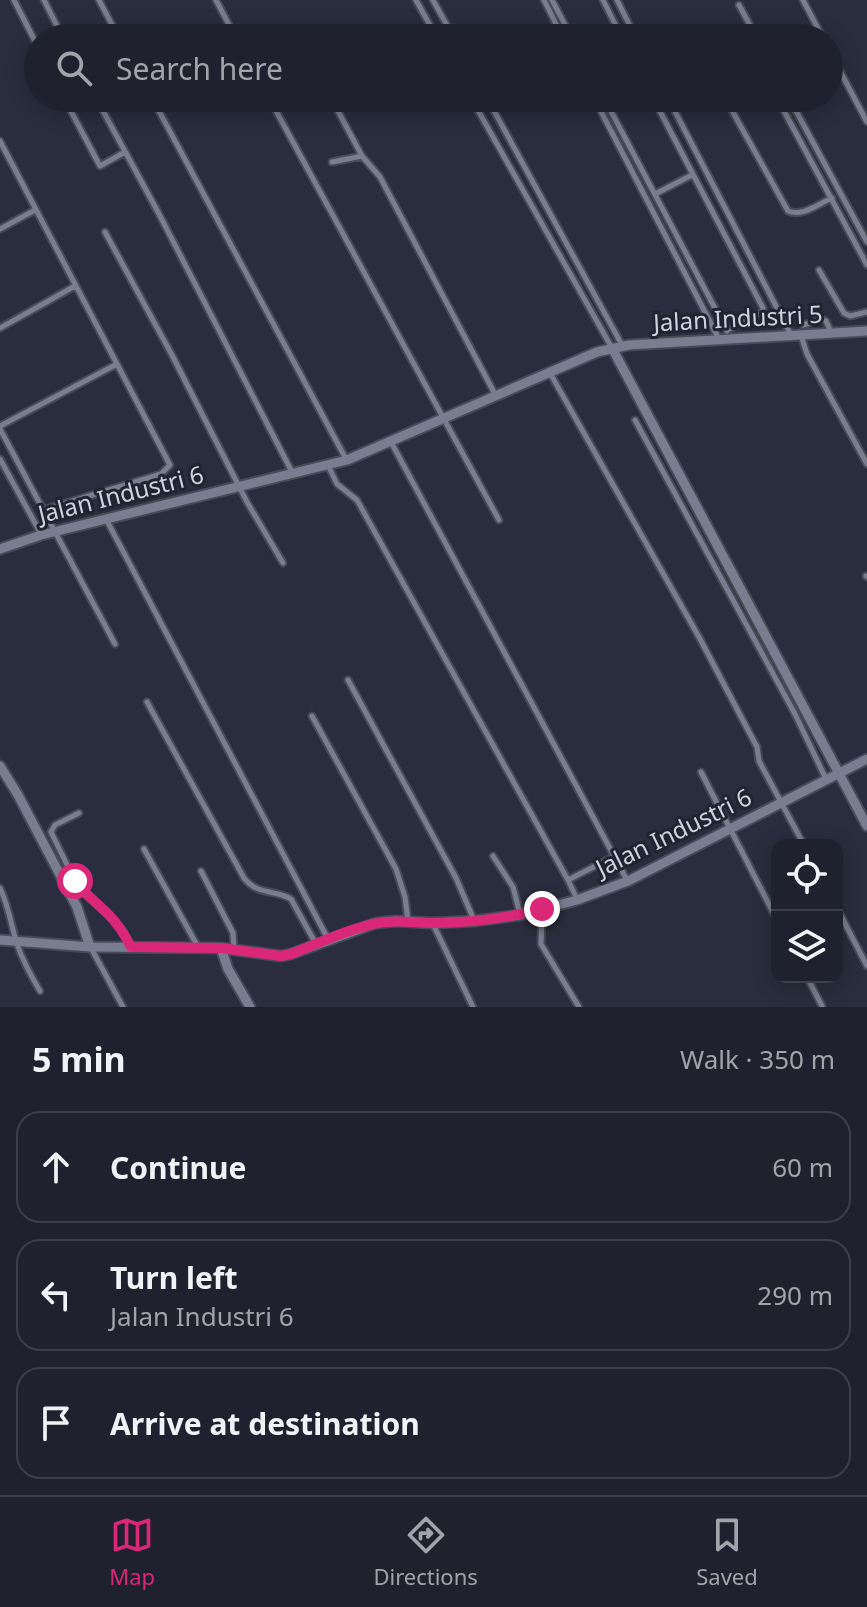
<!DOCTYPE html>
<html lang="en">
<head>
<meta charset="utf-8">
<style>
  body { margin:0; font-family:"Noto Sans",sans-serif; background:#272a36; color:#f1f3f6 }
  .controls { position:absolute; right:24px; bottom:24px; display:grid; overflow:hidden; border-radius:16px; box-shadow:0 4px 20px #0003 }
  .controls button { width:72px; height:72px; display:grid; place-items:center; padding:0; border:0; border-bottom:2px solid #3c3f4a; background:#1f222e; color:#f1f3f6; font:40px sans-serif }
  .stop { position:absolute; width:24px; height:24px; margin:-18px; border:6px solid #db2777; border-radius:50%; background:#fff }
  .stop.end { background:#db2777; border-color:#fff; box-shadow:0 2px 8px #0008 }
  .list { margin:0; padding:0; list-style:none }
  h2 { display:flex; justify-content:space-between; align-items:center; height:104px; margin:0; padding:0 32px; font-size:34px }
  h2 small { font-size:26px; font-weight:400; color:#a1a4aa }
  .list li { display:grid; grid-template-columns:52px 1fr auto; gap:24px; align-items:center; box-sizing:border-box; height:112px; margin:0 16px 16px; padding:0 16px; border:2px solid #3c3f4a; border-radius:24px }
  .list b { display:block; font-size:30px; white-space:nowrap }
  .list p { margin:0; font-size:26px; white-space:nowrap; color:#a1a4aa }
  .list em { font-size:26px; font-style:normal; color:#a1a4aa }
  .icon { flex:none; width:44px; height:44px; fill:none; stroke:currentColor; stroke-width:2; stroke-linecap:round; stroke-linejoin:round }
  .map { position:relative; flex:none; width:867px; height:1007px; overflow:hidden }
  .search { position:absolute; background:#1f222e; box-shadow:0 4px 20px #0003; left:24px; right:24px; top:24px; height:88px; display:flex; align-items:center; gap:20px; box-sizing:border-box; padding:0 28px; border-radius:44px; color:#a1a4aa; font-size:30px }
  .sheet { height:488px; background:#1f222e }
  nav { display:flex; justify-content:space-around; align-items:center; box-sizing:border-box; height:112px; border-top:2px solid #3c3f4a; background:#1f222e; font-size:22px; color:#a1a4aa }
  nav a { display:grid; justify-items:center; gap:4px }
  nav .on { color:#db2777 }
  .map>svg:first-child { display:block }
  .lines { fill:none; stroke-linecap:round; stroke-linejoin:round }
  .service-casing { stroke:#464b57; stroke-width:9 }
  .minor-casing { stroke:#464b57; stroke-width:13 }
  .service { stroke:#787e90; stroke-width:5 }
  .minor { stroke:#787e90; stroke-width:9 }
  .route { stroke:#db2777; stroke-width:10 }
  .labels { text-anchor:middle; stroke-width:6; stroke-linejoin:round; paint-order:stroke }
  .street-label { font-size:24px; fill:#cfd2dc; stroke:#1f2432 }
</style>
</head>
<body>
<div class="map">
<svg width="867" height="1007" viewBox="0 0 867 1007">
  <rect width="100%" height="100%" fill="#292d3d"/>
  <g class="lines">
    <g class="service-casing">
      <path id="service" d="M14,0L38,47
        M44,0L63,38
        M99,0L119,38
        M216,0L236,38
        M416,0L437,38
        M433,0L454,38
        M544,0L563,38
        M552,0L572,38
        M603,0L622,38
        M617,0L636,38
        M803,0L823,38
        M739,5L757,38
        M829,50L867,122
        M64,98L100,166L125,152
        M96,98L158,212L292,472
        M152,98L346,459
        M269,98L499,520
        M331,98L362,156L380,177L496,396
        M471,98L612,348
        M487,98L622,345
        M594,98L719,339
        M604,98L727,331
        M653,98L763,308L762,312L760,314L727,330
        M668,98L791,335
        M741,98L732,102L730,107L788,211C803,217 818,204 832,198
        M777,98L867,265
        M789,98L867,242
        M0,141L170,465L161,474L43,510
        M332,162L362,156
        M655,194L692,175
        M0,229L35,210
        M105,232L172,355L247,502L283,563
        M819,270L844,313L850,316L867,312
        M803,325L822,319L826,321L831,332
        M0,328L75,286
        M801,335L807,354L867,464
        M550,373L699,637L757,747L759,761L804,845
        M635,420L795,714L826,779
        M0,426L117,364
        M0,429L115,644
        M391,442L627,880
        M0,459L41,534
        M328,465L337,484L357,500L568,880L577,899
        M106,519L328,939
        M866,576L867,577
        M348,680L456,878L474,920
        M147,702L244,878C258,896 275,889 291,899L316,944
        M312,716L396,869L405,897L408,921
        M701,772L777,920
        M79,813L55,825L51,832L75,881L87,896L108,914L123,931L130,946
        M144,849L198,947
        M493,856L513,887L520,914
        M201,871L233,933L234,949
        M568,880L615,856
        M0,888C9,907 11,925 17,944C23,961 31,976 40,991
        M837,908L867,966
        M542,910L541,944L579,1007
        M433,924L473,1007
        M91,948L123,1007
        M807,977L822,1006"/>
    </g>
    <g class="minor-casing">
      <path id="minor" d="M612,348L867,826
        M0,549L41,535L347,460L597,352L629,345L867,331
        M0,766L18,795L77,907L90,947
        M0,940L90,947L221,948L281,956L291,954L376,923L395,921L432,923L474,921L520,915L577,900L628,881L867,759
        M221,948L228,969L250,1007"/>
    </g>
    <use href="#service" class="service"/>
    <use href="#minor" class="minor"/>
  </g>
  <g class="lines">
    <path class="route" d="M75,881C85,894 97,903 108,914C118,924 125,935 131,947L221,948L281,956L291,954C319,943 348,929 378,923C397,919 414,923 433,923C469,923 507,918 542,909"/>
  </g>
  <g class="labels">
    <g class="street-label">
      <text transform="translate(738 319) rotate(-3)" y="8">Jalan Industri 5</text>
      <text transform="translate(121 495) rotate(-14)" y="8">Jalan Industri 6</text>
      <text transform="translate(674 833) rotate(-26)" y="8">Jalan Industri 6</text>
    </g>
  </g>
</svg>
<div class="controls">
<button><svg class="icon" aria-label="locate" viewBox="0 0 24 24"><circle cx="12" cy="12" r="6"/><path d="M12 2v4M12 18v4M2 12h4M18 12h4"/></svg></button>
<button><svg class="icon" aria-label="layers" viewBox="0 0 24 24"><path d="M12 4l9 5-9 5-9-5zM3 14l9 5 9-5"/></svg></button>
</div>
<div class="stop" style="left:75px;top:881px"></div>
<div class="stop end" style="left:542px;top:909px"></div>
<div class="search"><svg class="icon" aria-label="search" viewBox="0 0 24 24"><circle cx="10" cy="10" r="6"/><path d="M15 15l6 6"/></svg>Search here</div>
</div>
<section class="sheet">
<h2>5 min<small>Walk · 350 m</small></h2>
<ul class="list">
<li><svg class="icon" aria-label="ahead" viewBox="0 0 24 24"><path d="M12 20V5M6 11l6-6 6 6"/></svg><div><b>Continue</b></div><em>60 m</em></li>
<li><svg class="icon" aria-label="left" viewBox="0 0 24 24"><path d="M17 20v-9H6M10 6l-5 5 5 5"/></svg><div><b>Turn left</b><p>Jalan Industri 6</p></div><em>290 m</em></li>
<li><svg class="icon" aria-label="arrive" viewBox="0 0 24 24"><path d="M6 21V4h12l-3 4 3 4H6"/></svg><div><b>Arrive at destination</b></div></li>
</ul>
</section>
<nav>
<a class="on"><svg class="icon" aria-label="map" viewBox="0 0 24 24"><path d="M3 6l6-2 6 2 6-2v14l-6 2-6-2-6 2zM9 4v14M15 6v14"/></svg>Map</a>
<a><svg class="icon" aria-label="directions" viewBox="0 0 24 24"><path d="M12 3l9 9-9 9-9-9zM9 14v-3h6M13 9l2 2-2 2"/></svg>Directions</a>
<a><svg class="icon" aria-label="saved" viewBox="0 0 24 24"><path d="M7 4h10v16l-5-4-5 4z"/></svg>Saved</a>
</nav>
</body>
</html>
